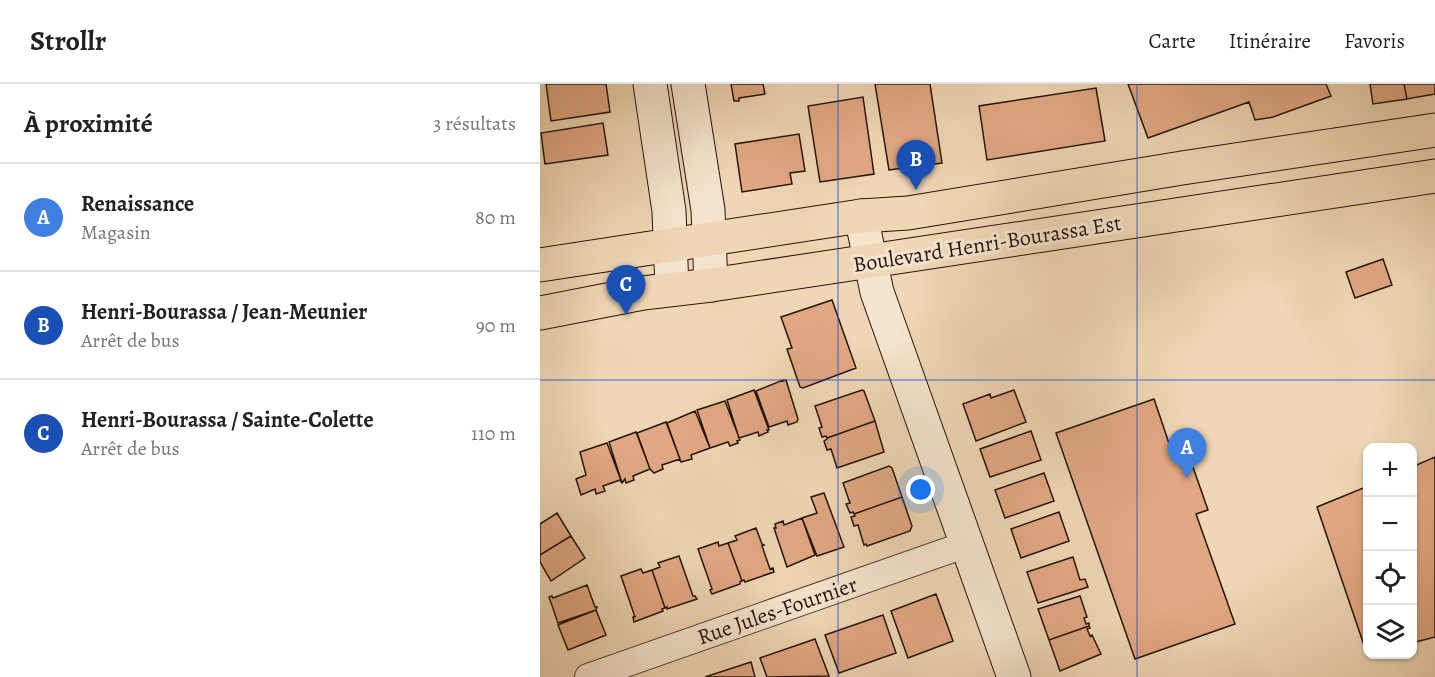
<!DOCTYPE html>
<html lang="fr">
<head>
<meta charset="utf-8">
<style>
  body { margin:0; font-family:Alegreya,serif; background:#f6f6f6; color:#222 }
  .controls { position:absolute; right:18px; bottom:18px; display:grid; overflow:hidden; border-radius:12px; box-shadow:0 2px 4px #0004 }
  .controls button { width:54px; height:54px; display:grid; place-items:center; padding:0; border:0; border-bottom:2px solid #e0e0e0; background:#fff; color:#222; font:30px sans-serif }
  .you { position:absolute; left:381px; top:406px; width:21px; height:21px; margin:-15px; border:4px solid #fff; border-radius:50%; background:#1a73e8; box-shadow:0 0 0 9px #1a73e833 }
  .badge { display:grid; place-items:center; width:39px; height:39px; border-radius:50%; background:#8f2418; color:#fff; font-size:20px; font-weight:700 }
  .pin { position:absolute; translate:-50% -50px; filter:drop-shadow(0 2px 3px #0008) }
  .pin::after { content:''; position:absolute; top:32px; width:21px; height:18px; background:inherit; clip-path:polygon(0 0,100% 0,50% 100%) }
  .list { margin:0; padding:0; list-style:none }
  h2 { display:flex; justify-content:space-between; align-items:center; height:78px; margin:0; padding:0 24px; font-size:26px }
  h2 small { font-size:20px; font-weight:400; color:#767676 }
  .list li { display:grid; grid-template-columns:39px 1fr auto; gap:18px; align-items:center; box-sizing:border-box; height:108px; padding:0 24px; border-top:2px solid #e0e0e0 }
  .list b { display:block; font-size:22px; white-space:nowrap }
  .list p { margin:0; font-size:20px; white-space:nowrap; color:#767676 }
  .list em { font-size:20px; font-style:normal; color:#767676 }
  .icon { flex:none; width:33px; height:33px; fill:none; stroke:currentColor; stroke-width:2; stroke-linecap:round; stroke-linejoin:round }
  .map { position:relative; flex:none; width:895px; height:593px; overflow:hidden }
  header { display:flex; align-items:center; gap:36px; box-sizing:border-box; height:84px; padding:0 30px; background:#fff; border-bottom:2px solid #e0e0e0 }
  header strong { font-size:28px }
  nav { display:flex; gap:33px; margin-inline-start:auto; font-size:21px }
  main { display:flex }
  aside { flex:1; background:#fff }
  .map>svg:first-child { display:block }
  .building { fill:#e1a883; stroke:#24140c; stroke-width:1.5 }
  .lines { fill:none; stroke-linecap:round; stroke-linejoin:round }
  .street-casing { stroke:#574436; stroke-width:28 }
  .secondary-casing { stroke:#24140c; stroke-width:35 }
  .primary-casing { stroke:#24140c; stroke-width:35 }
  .street { stroke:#f5e4ce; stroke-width:26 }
  .secondary { stroke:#f5e4ce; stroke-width:33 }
  .primary { stroke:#efd6b4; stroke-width:33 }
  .grid { fill:none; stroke:#1d4ed8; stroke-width:1.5; stroke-opacity:0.55 }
  .labels { text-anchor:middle; stroke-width:6; stroke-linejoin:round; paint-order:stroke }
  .street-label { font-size:22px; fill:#24140c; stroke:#f5e4ce }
</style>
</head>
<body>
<header>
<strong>Strollr</strong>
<nav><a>Carte</a><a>Itinéraire</a><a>Favoris</a></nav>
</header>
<main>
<aside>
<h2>À proximité<small>3 résultats</small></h2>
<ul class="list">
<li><span class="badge" style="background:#3f7fe0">A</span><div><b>Renaissance</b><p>Magasin</p></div><em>80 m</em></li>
<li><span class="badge" style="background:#1a4fb4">B</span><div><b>Henri-Bourassa / Jean-Meunier</b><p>Arrêt de bus</p></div><em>90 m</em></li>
<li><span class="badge" style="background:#1a4fb4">C</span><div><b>Henri-Bourassa / Sainte-Colette</b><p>Arrêt de bus</p></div><em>110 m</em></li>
</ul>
</aside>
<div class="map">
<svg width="895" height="593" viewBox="0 0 895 593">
  <rect width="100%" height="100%" fill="#efd6b4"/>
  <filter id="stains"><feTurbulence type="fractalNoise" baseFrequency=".00333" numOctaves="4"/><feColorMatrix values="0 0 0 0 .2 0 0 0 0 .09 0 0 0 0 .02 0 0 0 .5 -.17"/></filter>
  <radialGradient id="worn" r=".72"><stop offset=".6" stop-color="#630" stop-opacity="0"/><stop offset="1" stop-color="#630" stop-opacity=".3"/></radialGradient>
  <path class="building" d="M6,0H66L70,28L11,37Z
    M191,0H223L225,10L199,14V17H194Z
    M335,0H390L402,79L349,86Z
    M588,0H786L791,12L733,33L715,36L709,18L608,54Z
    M830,0H864L867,15L833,20Z
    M864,0H895V10L867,15Z
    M556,4L565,57L447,76L439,22Z
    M323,13L334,90L280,98L268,22Z
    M63,39L68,71L5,80L1,49Z
    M259,50L265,87L250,89L252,100L202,108L195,60Z
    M843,175L852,201L815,214L806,188Z
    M292,216L316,284L263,304L260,303L247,265L252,264L241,233Z
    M243,296V297L246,296L258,335L257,338L248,341L247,337L229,343L216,307Z
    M214,306L229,346H227L228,348L219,352L218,348L199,354L187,316Z
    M322,306L324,307L335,337L287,354L286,352L282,353L279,344L282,343L275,322Z
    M474,306L486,338L436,357L423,320L450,310L451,314Z
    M614,315L633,371L647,366L668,426L656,430L695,540L595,575L516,349Z
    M185,317L200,356L197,357L198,359L190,362L188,358L170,364L157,326Z
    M155,327L170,364L151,371L152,375L141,378L127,339Z
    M335,337L344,368L297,384L291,365L287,366L284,357L287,355V354Z
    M126,338L140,375L122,381L123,385L114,389L110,385L97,349Z
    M491,347L501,376L450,393L440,365Z
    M96,348L110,385L93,392L94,396L86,399L85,395L82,399L69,358Z
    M67,359L82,399L80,396L63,402L65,407L56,410L55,405L41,411L36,395L46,391L40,368Z
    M895,373V553L872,559V383Z
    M349,382L352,384L362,413L314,430L313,428L310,429L306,420L310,419L303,399Z
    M504,389L514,417L465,434L455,406Z
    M828,402V570H827L777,423Z
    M284,409L304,463L277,472L262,434L277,429L271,413Z
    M362,413L372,442L370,447L327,462L326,460L324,461L318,441L314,442L311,433L315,432L314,430Z
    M519,428L529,457L481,474L471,445Z
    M17,429L31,452L0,471V440Z
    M262,434L275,471L247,483L234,444H236L235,440L243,437L244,441Z
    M216,444L222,460L224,461L222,462L230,485L233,484L234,488L205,498L204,496L202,497L188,459L197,456L195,452Z
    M31,452L45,474L11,497L0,478V471Z
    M178,458L179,462L188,459L202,497L200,498V500L172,510L170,506L172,505L158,465Z
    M139,472L153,512H155L157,515L127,525V523L125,524L112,486L120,483L118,479Z
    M533,473L540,496L545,495L548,503L498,519L487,488Z
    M101,485L103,489L112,486L125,524L122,525L123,527L94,538L93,533H95L81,492Z
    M47,501L55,523H57L56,526L18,539L9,513L12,512L13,514Z
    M396,510L413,557L368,574L351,527Z
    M540,512L547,533L544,534L546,540L549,539V542L509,556L498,525Z
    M56,526L66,551L28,566L18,541Z
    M343,531L356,569L299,589L285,551Z
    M549,542L550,544L547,545L550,552L552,551L561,570L520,587L509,556Z
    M275,555L289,592L227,593L220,574Z
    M211,578L215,593H165Z"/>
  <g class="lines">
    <g class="street-casing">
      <path id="street" d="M48,593L427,460"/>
    </g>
    <g class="secondary-casing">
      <path id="secondary" d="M110,0L129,127L132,205
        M148,0L168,126L171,201
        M321,132L337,208L474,593"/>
    </g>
    <g class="primary-casing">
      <path id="primary" d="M0,181L321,132L368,129L642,84L895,46
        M0,229L103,209L171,201L895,92"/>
    </g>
    <use href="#street" class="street"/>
    <use href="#secondary" class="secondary"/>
    <use href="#primary" class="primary"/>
  </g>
  <path class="grid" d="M298,0V593M597,0V593M0,296H895"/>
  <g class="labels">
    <g class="street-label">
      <text transform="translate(447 159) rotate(-9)" y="8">Boulevard Henri-Bourassa Est</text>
      <text transform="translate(237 526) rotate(-19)" y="8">Rue Jules-Fournier</text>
    </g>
  </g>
  <rect width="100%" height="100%" filter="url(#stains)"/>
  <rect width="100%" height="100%" fill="url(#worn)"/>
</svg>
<div class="controls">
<button>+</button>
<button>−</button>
<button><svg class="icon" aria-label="locate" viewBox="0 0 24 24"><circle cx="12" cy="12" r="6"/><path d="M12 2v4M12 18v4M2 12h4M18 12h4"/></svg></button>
<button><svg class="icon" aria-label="layers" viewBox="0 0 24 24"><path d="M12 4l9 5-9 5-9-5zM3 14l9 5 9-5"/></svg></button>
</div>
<div class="you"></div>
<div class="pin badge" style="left:647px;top:394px;background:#3f7fe0">A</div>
<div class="pin badge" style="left:376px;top:106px;background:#1a4fb4">B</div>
<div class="pin badge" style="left:86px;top:231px;background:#1a4fb4">C</div>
</div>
</main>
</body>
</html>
